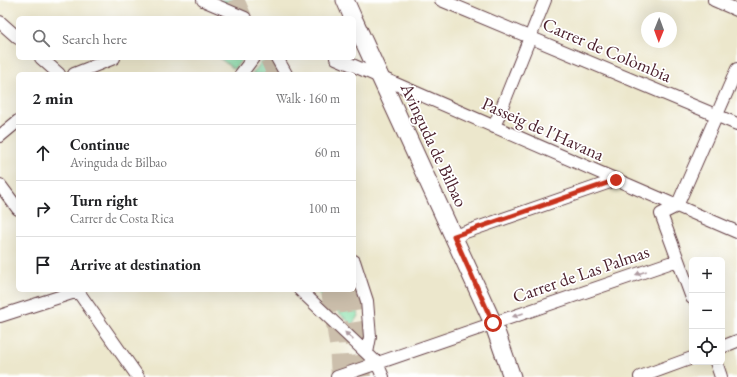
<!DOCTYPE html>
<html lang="en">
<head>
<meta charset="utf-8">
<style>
  body { margin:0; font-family:"EB Garamond",serif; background:#f6f6f6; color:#202124 }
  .controls { position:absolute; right:12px; bottom:12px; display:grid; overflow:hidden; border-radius:6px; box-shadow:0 4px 16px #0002 }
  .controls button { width:36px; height:36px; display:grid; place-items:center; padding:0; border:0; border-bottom:1px solid #e0e0e0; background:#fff; color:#202124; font:20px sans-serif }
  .compass { position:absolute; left:641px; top:12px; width:36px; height:36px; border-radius:50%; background:#fff; box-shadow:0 4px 16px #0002; rotate:181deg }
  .stop { position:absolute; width:12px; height:12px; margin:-9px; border:3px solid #c8321e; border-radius:50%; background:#fff }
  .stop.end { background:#c8321e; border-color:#fff; box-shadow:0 1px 4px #0008 }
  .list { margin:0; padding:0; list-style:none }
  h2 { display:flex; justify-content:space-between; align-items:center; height:52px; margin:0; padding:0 16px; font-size:17px }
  h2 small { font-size:13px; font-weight:400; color:#757577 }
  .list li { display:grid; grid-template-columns:26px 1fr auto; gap:12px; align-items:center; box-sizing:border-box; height:56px; padding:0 16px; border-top:1px solid #e0e0e0 }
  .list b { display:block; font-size:15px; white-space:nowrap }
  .list p { margin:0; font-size:13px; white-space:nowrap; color:#757577 }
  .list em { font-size:13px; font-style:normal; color:#757577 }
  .icon { flex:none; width:22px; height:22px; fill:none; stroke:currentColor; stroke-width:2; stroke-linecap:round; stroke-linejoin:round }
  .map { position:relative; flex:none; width:737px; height:377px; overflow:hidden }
  .search { position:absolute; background:#fff; box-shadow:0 4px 16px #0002; left:16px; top:16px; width:340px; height:44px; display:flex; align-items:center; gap:10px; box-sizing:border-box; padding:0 14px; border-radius:6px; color:#757577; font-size:15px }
  .panel { position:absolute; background:#fff; box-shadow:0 4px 16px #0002; left:16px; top:72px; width:340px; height:220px; border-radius:6px }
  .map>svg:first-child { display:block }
  .green { fill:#82dda4; stroke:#667e68 }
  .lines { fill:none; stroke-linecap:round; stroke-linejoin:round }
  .highway-tunnel { stroke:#ccbfac; stroke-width:22; stroke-dasharray:22 11; stroke-linecap:butt }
  .street-casing { stroke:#623d43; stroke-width:14 }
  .secondary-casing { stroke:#623d43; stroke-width:19 }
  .street { stroke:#fff; stroke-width:12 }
  .secondary { stroke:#fff; stroke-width:17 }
  .oneway { fill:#ae9aa0 }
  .route { stroke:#c8321e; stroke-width:5 }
  .labels { text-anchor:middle; stroke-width:3.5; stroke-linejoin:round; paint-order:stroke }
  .street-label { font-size:18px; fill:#4a1f2b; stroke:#fff }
</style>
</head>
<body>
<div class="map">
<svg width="737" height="377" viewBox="0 0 737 377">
  <rect width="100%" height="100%" fill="#fff"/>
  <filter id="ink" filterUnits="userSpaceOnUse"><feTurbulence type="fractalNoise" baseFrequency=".025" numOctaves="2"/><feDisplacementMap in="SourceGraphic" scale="8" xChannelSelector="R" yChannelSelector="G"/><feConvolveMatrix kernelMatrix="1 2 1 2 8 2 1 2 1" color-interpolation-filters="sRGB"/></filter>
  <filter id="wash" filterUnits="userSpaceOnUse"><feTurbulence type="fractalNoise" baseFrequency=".012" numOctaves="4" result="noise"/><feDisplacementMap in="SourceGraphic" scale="16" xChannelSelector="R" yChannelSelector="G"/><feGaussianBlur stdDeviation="0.9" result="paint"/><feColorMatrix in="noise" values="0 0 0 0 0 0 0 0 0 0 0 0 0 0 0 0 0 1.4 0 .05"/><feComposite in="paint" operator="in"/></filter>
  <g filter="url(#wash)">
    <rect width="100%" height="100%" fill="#ece7cc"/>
    <path class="green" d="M218,0H243L249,13Z
      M219,58H243L234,69Z
      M265,58H274L281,74H252Z
      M354,287L358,316L352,325L315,290H354Z"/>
  </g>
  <g filter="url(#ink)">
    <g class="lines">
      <path class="highway-tunnel" d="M233,0L241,18
        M271,58L278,74
        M332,290L340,344L342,377
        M347,290L357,350L360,377"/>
      <g class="street-casing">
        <path id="street" d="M203,0L245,18
          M441,0L737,124
          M714,0L737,10
          M0,22L18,38
          M41,58L59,74
          M277,58L286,74
          M336,58L737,232
          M74,74L114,58
          M241,74L253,58
          M494,127L545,0
          M0,136L18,121
          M0,185L18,209
          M454,236L616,180
          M354,261L367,301L370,337L367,353
          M77,290L138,377
          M300,290L377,363L383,377
          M692,298L661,214L677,206L737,69
          M0,316L78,291
          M722,347L737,341
          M716,362L721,377
          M337,377L678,260
          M640,377L692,358"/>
      </g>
      <g class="secondary-casing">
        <path id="secondary" d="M345,0L353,18
          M354,20L493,323L512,377"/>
      </g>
      <use href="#street" class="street"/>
      <use href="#secondary" class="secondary"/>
    </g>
    <defs><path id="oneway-solid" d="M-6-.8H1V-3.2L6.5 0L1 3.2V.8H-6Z"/></defs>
    <g class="oneway">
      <use href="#oneway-solid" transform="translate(641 273) rotate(161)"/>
      <use href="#oneway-solid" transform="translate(518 315) rotate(161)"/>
      <use href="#oneway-solid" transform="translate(349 336) rotate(-137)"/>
    </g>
  </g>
  <g class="lines" filter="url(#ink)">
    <path class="route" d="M493,323L454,236L616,180"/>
  </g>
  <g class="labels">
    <g class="street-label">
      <text transform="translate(607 50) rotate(23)" y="6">Carrer de Colòmbia</text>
      <text transform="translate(543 129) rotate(24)" y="6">Passeig de l'Havana</text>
      <text transform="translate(434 145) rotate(65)" y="6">Avinguda de Bilbao</text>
      <text transform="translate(581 274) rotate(-19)" y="6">Carrer de Las Palmas</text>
    </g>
  </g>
</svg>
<div class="controls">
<button>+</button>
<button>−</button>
<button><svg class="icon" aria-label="locate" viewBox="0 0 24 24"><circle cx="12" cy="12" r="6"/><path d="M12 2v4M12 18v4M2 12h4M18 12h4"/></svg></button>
</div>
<svg class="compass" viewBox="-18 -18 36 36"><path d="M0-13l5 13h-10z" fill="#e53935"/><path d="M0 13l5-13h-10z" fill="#757577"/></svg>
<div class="stop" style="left:493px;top:323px"></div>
<div class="stop end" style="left:616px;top:180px"></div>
<div class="search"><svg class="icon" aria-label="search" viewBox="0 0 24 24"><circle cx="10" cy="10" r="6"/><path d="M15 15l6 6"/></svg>Search here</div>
<section class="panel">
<h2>2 min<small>Walk · 160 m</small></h2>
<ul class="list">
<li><svg class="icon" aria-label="ahead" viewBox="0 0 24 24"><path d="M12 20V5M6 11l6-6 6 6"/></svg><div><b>Continue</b><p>Avinguda de Bilbao</p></div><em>60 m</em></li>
<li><svg class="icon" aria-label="right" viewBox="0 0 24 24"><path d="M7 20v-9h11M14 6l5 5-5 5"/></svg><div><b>Turn right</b><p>Carrer de Costa Rica</p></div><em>100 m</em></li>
<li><svg class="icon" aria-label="arrive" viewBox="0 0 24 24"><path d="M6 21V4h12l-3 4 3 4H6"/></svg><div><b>Arrive at destination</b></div></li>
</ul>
</section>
</div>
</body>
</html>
